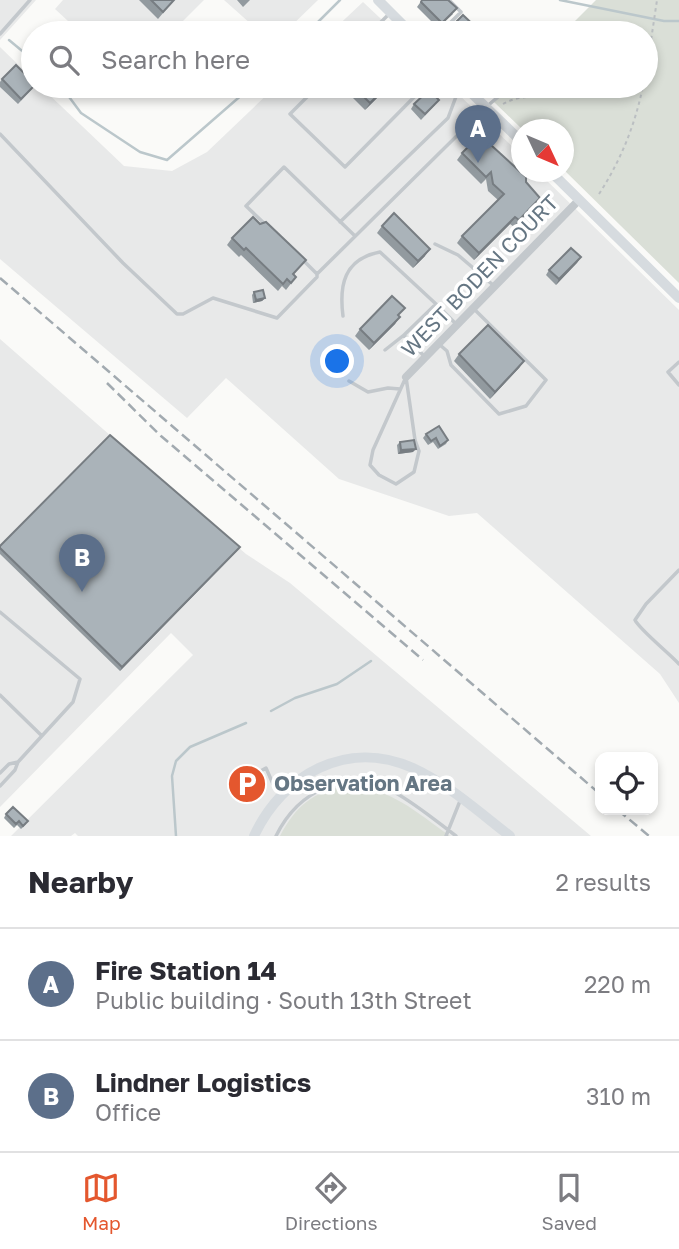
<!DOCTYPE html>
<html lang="en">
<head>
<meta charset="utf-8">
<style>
  body { margin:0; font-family:"Golos Text",sans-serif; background:#f7f7f7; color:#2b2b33 }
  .controls { position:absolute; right:21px; bottom:21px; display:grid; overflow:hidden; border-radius:14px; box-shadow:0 4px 10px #0003 }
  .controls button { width:63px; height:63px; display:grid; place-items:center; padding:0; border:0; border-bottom:2px solid #e1e1e2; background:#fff; color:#2b2b33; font:35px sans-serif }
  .compass { position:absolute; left:511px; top:119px; width:63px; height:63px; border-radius:50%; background:#fff; box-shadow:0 4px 10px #0003; rotate:134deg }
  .you { position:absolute; left:338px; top:362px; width:24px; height:24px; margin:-18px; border:5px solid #fff; border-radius:50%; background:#1a73e8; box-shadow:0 0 0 10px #1a73e833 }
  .badge { display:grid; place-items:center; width:46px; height:46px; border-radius:50%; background:#e4572e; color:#fff; font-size:23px; font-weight:700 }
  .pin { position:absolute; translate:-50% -58px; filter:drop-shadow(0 2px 4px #0008) }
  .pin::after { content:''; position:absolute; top:37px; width:24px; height:21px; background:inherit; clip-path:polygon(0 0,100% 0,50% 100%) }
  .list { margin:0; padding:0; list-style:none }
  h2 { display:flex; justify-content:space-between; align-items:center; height:91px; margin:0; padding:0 28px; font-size:30px }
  h2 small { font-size:23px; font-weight:400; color:#7c7c81 }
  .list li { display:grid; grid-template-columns:46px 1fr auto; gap:21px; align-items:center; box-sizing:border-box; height:112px; padding:0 28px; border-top:2px solid #e1e1e2 }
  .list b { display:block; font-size:26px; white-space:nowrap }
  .list p { margin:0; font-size:23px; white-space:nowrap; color:#7c7c81 }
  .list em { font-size:23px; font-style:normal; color:#7c7c81 }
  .icon { flex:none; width:38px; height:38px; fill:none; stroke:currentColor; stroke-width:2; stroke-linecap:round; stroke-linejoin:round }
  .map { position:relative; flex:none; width:679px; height:836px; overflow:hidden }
  .search { position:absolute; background:#fff; box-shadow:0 4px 10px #0003; left:21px; right:21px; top:21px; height:77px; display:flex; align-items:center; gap:18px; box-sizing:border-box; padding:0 24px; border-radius:38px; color:#7c7c81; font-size:26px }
  .sheet { height:315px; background:#fff }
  nav { display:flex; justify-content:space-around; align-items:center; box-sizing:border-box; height:98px; border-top:2px solid #e1e1e2; background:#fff; font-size:19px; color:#7c7c81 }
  nav a { display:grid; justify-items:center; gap:4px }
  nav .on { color:#e4572e }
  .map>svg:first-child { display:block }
  .built { fill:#e8e9e9 }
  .green { fill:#dadfd7 }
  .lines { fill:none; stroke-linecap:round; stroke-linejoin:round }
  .stream { stroke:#bbc7cb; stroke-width:2.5 }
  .path { stroke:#bbbfc2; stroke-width:2; stroke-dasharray:3.5 3.5; stroke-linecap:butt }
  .lane { stroke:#c3c8cc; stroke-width:3.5 }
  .street { stroke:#c3c8cc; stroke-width:8 }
  .secondary { stroke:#d6dbdf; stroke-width:10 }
  .rail { stroke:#a2aab0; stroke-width:2.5; stroke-dasharray:10 5; stroke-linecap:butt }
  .wall { fill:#929a9f }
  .shaded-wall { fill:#777d82 }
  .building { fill:#aab3b9; stroke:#777d82; stroke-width:2 }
  .labels { text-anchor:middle; stroke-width:7; stroke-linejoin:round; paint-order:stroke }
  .street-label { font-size:21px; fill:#657683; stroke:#fff }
  .poi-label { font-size:21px; font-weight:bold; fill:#657683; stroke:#fff; text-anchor:start }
</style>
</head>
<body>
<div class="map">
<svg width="679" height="836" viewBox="0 0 679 836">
  <rect width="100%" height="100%" fill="#fafaf8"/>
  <path class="built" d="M0,0H36L0,40Z
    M63,0H204L171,33H81L55,9Z
    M224,0H318L284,33H261Z
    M363,2L396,33H330Z
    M0,47L33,79V86H40L124,166L172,171L207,152L276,86H450L521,155L522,172H538L679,310V703L660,674L477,513L449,516L339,479L226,378L187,418L0,259Z
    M0,339L246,554L290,583L591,836H78L75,833L71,836H11L193,655L171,633L0,807Z"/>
  <path class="green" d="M596,0H679V283L564,170V130L522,129L494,102L511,86H646V33H563Z
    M348,786C391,788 416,812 450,836H280C296,806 313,791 348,786Z"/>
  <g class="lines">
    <path class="stream" d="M560,0L664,21H679
      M307,33L340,0
      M9,40L33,60
      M61,86L81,113L140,152L167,160L252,86
      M271,711L295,698L337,684L371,661
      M176,836L172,776L176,761L190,747L246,723"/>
    <path class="path" d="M646,74L657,0
      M503,104C521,94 538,97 557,97C572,96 586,91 600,86
      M599,194C621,160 635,125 643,86"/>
    <path class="lane" d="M370,33L388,15
      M440,33L461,12L449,0
      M0,34L30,0
      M318,86L290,114L345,167L425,86
      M0,134L123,263L177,314H183L213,298L277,318L317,277V274
      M340,222L448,118L460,86
      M266,225L246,206L284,167L355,236
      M435,244L458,255L493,285
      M302,259L317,274L486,107L511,86
      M343,316C339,285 344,259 380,252L436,304
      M440,345L447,351L451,365L499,414L526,406L546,380L473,308
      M385,350L404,335
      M424,356L404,335L436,304L456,324
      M679,362L668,372L679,385
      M406,377L415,440L419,451L414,472L396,484L379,475L370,465L373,450Z
      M349,381L368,392L388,388L400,389
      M679,570L646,604L635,620C640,630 669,653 679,664
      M0,612L80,679L73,702L18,762
      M0,695L41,735
      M0,773L9,764L18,762L15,770L0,786
      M255,774L266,768L273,784L282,793
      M276,836C298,791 346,767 394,792C416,804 436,821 456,836
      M446,836L460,801"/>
    <path class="street" d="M406,377L579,200"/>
    <path class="secondary" d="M378,0L411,33
      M464,86L522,142
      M551,172L679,298
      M254,836C282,775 347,738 413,768C448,784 480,813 510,836"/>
    <path class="rail" d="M0,278L600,794
      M107,383L161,436L423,660
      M618,810L649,836"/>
  </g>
  <path class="wall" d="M139,0H174L158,19Z
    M237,0H250L243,7Z
    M422,0L453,14L438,28L417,7Z
    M450,28L482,33H446Z
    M2,79L32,89L18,104L0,87V82Z
    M349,86H389L365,110L346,91Z
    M414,104L435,105L421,120L411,109Z
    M462,153L526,182L540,198L536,205L514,227L510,224L474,260L457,243L462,236L498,200L488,191L486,179L481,184L457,160Z
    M260,224L306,260L294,274L296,277L286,290L282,286L278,291L241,255L239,257L227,245L232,238Z
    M382,226L425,256L413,268L377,233Z
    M581,257L556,285L546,275L549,270Z
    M254,292L265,298L262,301L253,303L252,295Z
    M466,295L454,308L450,304L452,300Z
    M399,316L395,324L369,350L355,336L360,329Z
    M459,354L524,361L519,368L490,399L454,361Z
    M426,434L448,440L446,444L438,449L433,442L428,445L423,438Z
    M400,442L413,452L398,454L397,445Z
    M0,546L240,547L120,671L0,554Z
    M6,814L26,824L21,829L17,825L14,828L4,818Z"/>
  <path class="shaded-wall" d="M387,86H389L365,110L370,103Z
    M540,198L536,205L514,227L519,220Z
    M515,217L510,224L474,260L479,253Z
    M430,249L425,256L413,268L418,261Z
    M581,257L577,263L556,285L559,279Z
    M265,298L262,301L253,303L256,300Z
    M400,317L395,324L369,350L374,343Z
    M524,361L519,368L490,399L495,392Z
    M416,449L413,452L398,454L401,450Z
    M240,547L237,551L120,671L122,667Z"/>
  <path class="building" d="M151,0H174L163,12Z
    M422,0H448L457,8L442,23L421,2Z
    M463,15L482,33H455L450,28Z
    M16,65L33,82L34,86L21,99L2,79Z
    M353,86H387L370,103Z
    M429,90L439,100L425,114L414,104Z
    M480,135L526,177V182L540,198L519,220L515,217L479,253L462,236L504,194L493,184L491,172L486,177L462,153Z
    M394,213L430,249L418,261L382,226Z
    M253,217L260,224L266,222L306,260L293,274L296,277L291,283L287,279L283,284L246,248L244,250L232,238Z
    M571,248L581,257L559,279L549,270Z
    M263,290L265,298L256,300L254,292Z
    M462,291L466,295L457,305L452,300Z
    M392,296L405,308L398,315L400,317L374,343L360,329Z
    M488,325L524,361L495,392L459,354Z
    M439,426L448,440L440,446L436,438L431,441L426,434Z
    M110,435L240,547L122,667L0,548V546Z
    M414,440L416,449L401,450L400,442Z
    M13,807L28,821L23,826L19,821L16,824L6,814Z"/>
  <defs>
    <g id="parking-disc" transform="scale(2.0125)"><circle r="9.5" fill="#e4572e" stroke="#fff"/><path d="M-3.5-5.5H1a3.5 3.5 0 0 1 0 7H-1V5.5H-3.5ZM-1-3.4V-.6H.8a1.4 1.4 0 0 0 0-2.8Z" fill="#fff"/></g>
  </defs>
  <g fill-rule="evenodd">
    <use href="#parking-disc" x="247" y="784"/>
  </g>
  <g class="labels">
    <g class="street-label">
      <text transform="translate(480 276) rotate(-46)" y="7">WEST BODEN COURT</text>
    </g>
    <g class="poi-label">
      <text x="274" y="791">Observation Area</text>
    </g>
  </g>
</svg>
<div class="controls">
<button><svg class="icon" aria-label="locate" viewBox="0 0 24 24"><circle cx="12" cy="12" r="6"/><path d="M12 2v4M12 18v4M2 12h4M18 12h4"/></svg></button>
</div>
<svg class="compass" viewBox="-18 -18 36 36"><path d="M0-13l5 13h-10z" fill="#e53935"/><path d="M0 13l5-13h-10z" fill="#7c7c81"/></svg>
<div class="you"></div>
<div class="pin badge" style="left:478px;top:163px;background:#5c6f8a">A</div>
<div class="pin badge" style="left:82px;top:592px;background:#5c6f8a">B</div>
<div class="search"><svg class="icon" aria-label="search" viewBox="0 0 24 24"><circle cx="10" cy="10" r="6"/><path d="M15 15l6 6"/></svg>Search here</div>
</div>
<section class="sheet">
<h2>Nearby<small>2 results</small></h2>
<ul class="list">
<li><span class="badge" style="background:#5c6f8a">A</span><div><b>Fire Station 14</b><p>Public building · South 13th Street</p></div><em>220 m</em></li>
<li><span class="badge" style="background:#5c6f8a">B</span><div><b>Lindner Logistics</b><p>Office</p></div><em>310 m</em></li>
</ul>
</section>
<nav>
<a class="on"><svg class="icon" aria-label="map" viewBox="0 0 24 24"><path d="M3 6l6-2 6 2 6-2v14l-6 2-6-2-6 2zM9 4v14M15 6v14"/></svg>Map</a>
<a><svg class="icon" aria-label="directions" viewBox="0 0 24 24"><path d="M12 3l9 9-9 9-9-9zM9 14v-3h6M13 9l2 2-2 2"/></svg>Directions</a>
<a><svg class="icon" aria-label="saved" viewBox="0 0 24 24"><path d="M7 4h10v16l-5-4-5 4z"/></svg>Saved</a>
</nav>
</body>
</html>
